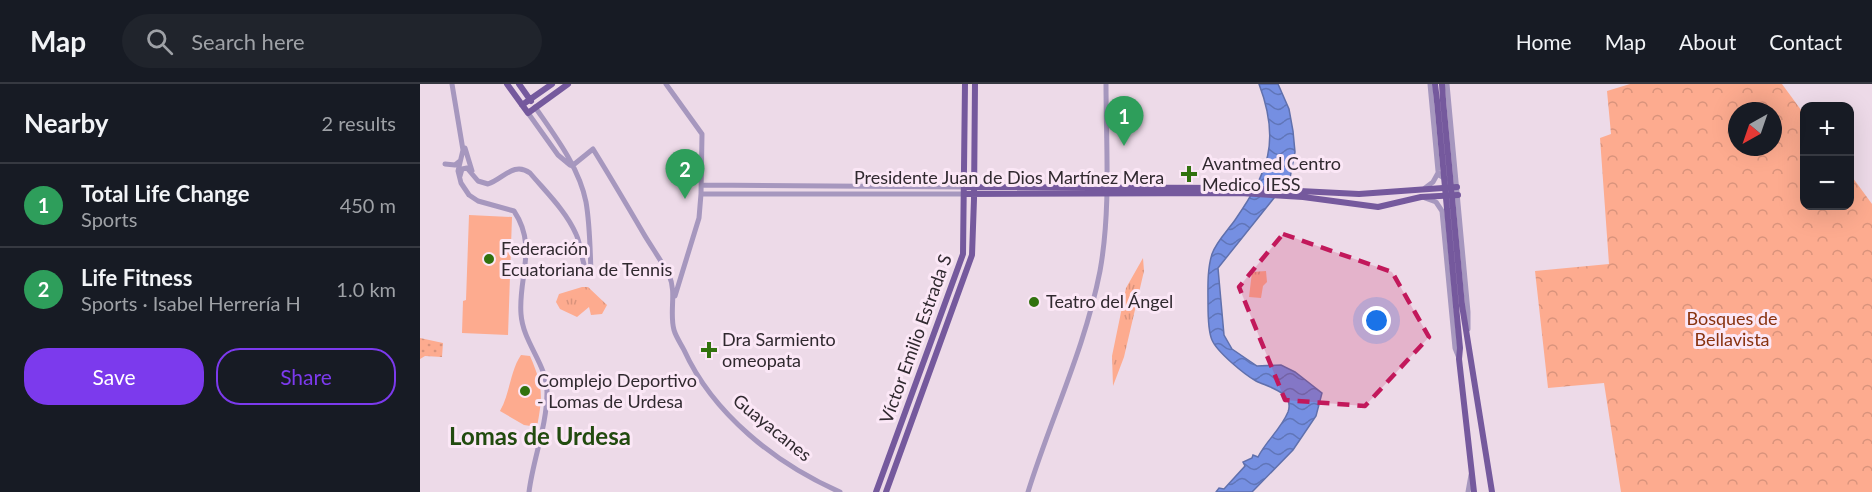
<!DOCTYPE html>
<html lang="en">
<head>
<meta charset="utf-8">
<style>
  body { margin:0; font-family:Lato,sans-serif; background:#20242c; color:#f1f3f6 }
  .controls { position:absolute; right:18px; top:18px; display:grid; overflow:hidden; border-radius:12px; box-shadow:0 6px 24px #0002 }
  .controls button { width:54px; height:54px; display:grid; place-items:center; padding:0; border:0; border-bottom:2px solid #363941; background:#171b24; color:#f1f3f6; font:30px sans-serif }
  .compass { position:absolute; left:1308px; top:18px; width:54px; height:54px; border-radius:50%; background:#171b24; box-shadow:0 6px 24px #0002; rotate:220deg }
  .you { position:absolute; left:957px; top:237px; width:21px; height:21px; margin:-15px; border:4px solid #fff; border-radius:50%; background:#1a73e8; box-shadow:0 0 0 9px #1a73e833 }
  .badge { display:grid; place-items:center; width:39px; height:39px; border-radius:50%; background:#7c3aed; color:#fff; font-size:20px; font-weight:700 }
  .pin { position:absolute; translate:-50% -50px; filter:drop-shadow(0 2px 3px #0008) }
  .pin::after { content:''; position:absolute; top:32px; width:21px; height:18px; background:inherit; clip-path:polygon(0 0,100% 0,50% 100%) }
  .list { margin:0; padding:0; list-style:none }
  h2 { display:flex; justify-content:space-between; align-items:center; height:78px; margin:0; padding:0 24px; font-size:26px }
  h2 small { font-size:20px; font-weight:400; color:#9ea1a6 }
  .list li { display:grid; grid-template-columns:39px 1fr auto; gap:18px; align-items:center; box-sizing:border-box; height:84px; padding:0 24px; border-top:2px solid #363941 }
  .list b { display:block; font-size:22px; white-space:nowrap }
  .list p { margin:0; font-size:20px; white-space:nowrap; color:#9ea1a6 }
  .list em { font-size:20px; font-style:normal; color:#9ea1a6 }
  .actions { display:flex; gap:12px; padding:18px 24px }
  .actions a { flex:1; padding:14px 0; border:2px solid #7c3aed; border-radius:24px; text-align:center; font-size:21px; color:#7c3aed }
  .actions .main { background:#7c3aed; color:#fff }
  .icon { flex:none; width:33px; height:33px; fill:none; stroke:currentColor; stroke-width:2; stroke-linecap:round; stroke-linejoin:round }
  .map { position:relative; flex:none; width:1452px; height:408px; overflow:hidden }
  header { display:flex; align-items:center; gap:36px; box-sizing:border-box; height:84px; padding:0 30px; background:#171b24; border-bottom:2px solid #363941 }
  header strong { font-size:28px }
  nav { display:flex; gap:33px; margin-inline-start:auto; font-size:21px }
  .search { width:420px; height:54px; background:#20242c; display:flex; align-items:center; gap:15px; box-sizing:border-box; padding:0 21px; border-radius:33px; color:#9ea1a6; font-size:22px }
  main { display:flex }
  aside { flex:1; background:#171b24 }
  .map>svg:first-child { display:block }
  .grass { fill:url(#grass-dots) }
  .forest { fill:url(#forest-crowns); fill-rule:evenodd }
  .park { fill:url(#park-tufts) }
  .garden { fill:#fdab8f }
  .water { fill:url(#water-waves); stroke:#6070ac; stroke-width:1.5 }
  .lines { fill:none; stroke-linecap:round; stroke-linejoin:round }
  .minor { stroke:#a697be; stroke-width:5 }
  .major { stroke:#75599d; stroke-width:6 }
  .major-bridge { stroke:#75599d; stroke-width:6 }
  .marked { fill:#c2185b; fill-opacity:0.2; stroke:#c2185b; stroke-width:4.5; stroke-dasharray:12 8; stroke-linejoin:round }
  .poi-dot { fill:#31720e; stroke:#fbe7f6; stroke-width:2 }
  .labels { text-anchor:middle; stroke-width:6; stroke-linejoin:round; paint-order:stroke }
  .poi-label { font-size:18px; fill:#30292f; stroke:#fbe7f6; text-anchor:start }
  .street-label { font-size:18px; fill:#30292f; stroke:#fbe7f6 }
  .park-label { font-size:18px; fill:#88320f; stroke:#fbe7f6 }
  .district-label { font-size:24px; font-weight:bold; fill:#224b0f; stroke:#fbe7f6 }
</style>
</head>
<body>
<header>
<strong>Map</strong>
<div class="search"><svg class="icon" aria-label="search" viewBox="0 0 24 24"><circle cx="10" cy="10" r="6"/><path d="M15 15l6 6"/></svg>Search here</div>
<nav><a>Home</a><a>Map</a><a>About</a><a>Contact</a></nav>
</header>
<main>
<aside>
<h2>Nearby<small>2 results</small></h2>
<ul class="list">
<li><span class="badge" style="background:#2e9e5b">1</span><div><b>Total Life Change</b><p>Sports</p></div><em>450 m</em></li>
<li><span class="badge" style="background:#2e9e5b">2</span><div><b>Life Fitness</b><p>Sports · Isabel Herrería H</p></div><em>1.0 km</em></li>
</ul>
<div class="actions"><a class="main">Save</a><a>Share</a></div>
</aside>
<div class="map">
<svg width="1452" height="408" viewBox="0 0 1452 408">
  <defs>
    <pattern id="grass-dots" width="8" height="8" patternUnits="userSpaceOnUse" patternTransform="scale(1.5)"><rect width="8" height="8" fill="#fdab8f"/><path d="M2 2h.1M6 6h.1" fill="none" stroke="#d9937c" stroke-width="1.8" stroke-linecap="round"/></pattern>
    <pattern id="forest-crowns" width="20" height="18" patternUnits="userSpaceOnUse" patternTransform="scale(1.5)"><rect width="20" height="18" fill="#fdab8f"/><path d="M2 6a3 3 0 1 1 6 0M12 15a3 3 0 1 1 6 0" fill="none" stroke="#d9937c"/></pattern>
    <pattern id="park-tufts" width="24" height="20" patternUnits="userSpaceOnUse" patternTransform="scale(1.5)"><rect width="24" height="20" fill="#fdab8f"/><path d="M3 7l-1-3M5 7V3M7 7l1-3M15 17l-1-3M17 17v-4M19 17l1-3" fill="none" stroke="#d9937c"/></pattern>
    <pattern id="water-waves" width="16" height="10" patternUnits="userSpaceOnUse" patternTransform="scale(1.5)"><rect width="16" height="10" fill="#758fe2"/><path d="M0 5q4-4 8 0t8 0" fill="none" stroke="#6075b8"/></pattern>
  </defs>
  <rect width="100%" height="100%" fill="#eddae8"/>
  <path class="grass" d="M0,254L23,259L22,273L5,272L0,275Z"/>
  <path class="forest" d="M1210,0H1362L1384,30V122H1430V90L1452,120V408H1201L1184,299L1128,304L1115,187L1189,180L1180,54L1191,50L1187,7ZM1317,27H1353V63H1317Z"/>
  <path class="park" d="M723,174L724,187L704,273L693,302L692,272L706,204Z
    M846,187L847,198L843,202L841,214L829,213L832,188Z
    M162,203H168L187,221L182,230L171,231L169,223L157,233L140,225L136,218L139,210Z"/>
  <path class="garden" d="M49,131L92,133L88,251L42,249L43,217L46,216Z
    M101,271L110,272C123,302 123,311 117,343L104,341L80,327C90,310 90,287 101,271Z"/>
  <path class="water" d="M839,0H858L869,25L873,47L875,68L870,94L798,184L804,251L812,265L837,282L861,281L875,288L902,309L896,332L873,366L832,408H796L799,404L804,405L825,382L823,378L832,374L833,371L838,373C846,357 861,345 868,328C875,308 848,303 836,297C825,291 797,268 792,256C788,247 788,230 788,220C788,204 787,186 792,170C796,158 808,146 815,136C848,88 861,58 839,0Z"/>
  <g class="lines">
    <path class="minor" d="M32,0L43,66L38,87L41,99L49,111L58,117L94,127C118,163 98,193 101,230C103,259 127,280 127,308C127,342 113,375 109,408
      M246,0L282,50L281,110L279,134L255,212
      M1010,0L1018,87L1019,91L1026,95
      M1027,0L1048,228V245
      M115,23C135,52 159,83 166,118C170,141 170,165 171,188L168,191
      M108,29L138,71L150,81
      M45,64L52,87
      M25,80L35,81L40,77
      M152,82L173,65C191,94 208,123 225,152C233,165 242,178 249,191C257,209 249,228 254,246C256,253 261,260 264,266C293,330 356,380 420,408
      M40,92L42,85L47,84L58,97L68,100C83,95 94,77 110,89C126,108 146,127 156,150C162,163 161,178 168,191
      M281,101L545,103
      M1005,104L1013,98L1018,89
      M281,110H545
      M1005,114L1016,118L1022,127L1035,264L1039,274
      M608,408C631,334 665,264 680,187C691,126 686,62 686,0
      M1048,408L1051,391"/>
    <path class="major" d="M87,0L108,29L148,0
      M99,0L111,17
      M1015,0L1017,17
      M1022,0L1023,16
      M102,21L132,0
      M545,103L820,104L939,110L1037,103
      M545,110L820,109L883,113L958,123L1001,113L1038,111
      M1042,221L1072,408
      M1036,222L1040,264L1039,275L1054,408
      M456,408L543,170L545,0
      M466,408L552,171L554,115L555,0"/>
    <path class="major-bridge" d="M1023,16L1042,221
      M1017,17L1036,222"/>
  </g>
  <path class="marked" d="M863,150L972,188L1009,253L945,322L865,316L819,203Z"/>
  <g class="poi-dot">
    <path d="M766 81h6v6h6v6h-6v6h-6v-6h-6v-6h6z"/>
    <circle cx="69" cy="175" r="6"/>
    <circle cx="614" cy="218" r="6"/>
    <path d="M286 257h6v6h6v6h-6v6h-6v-6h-6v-6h6z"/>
    <circle cx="105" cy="307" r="6"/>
  </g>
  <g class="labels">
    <g class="poi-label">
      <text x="782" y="86">Avantmed Centro<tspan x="782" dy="21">Medico IESS</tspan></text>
      <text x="81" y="171">Federación<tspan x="81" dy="21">Ecuatoriana de Tennis</tspan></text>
      <text x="626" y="224">Teatro del Ángel</text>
      <text x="302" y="262">Dra Sarmiento<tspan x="302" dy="21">omeopata</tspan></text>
      <text x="117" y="303">Complejo Deportivo<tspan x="117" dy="21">- Lomas de Urdesa</tspan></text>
    </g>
    <g class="street-label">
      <text x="589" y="100">Presidente Juan de Dios Martínez Mera</text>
      <text transform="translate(496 255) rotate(-70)" y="6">Víctor Emilio Estrada S</text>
      <text transform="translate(352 344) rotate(39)" y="6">Guayacanes</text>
    </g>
    <g class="park-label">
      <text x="1312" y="241">Bosques de<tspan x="1312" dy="21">Bellavista</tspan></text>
    </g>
    <g class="district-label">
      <text x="120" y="361">Lomas de Urdesa</text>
    </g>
  </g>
</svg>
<div class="controls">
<button>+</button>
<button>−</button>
</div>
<svg class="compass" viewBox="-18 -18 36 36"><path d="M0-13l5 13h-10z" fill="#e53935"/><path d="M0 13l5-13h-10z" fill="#9ea1a6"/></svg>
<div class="you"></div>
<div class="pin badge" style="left:704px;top:62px;background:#2e9e5b">1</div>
<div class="pin badge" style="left:265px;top:115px;background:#2e9e5b">2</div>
</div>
</main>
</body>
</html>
